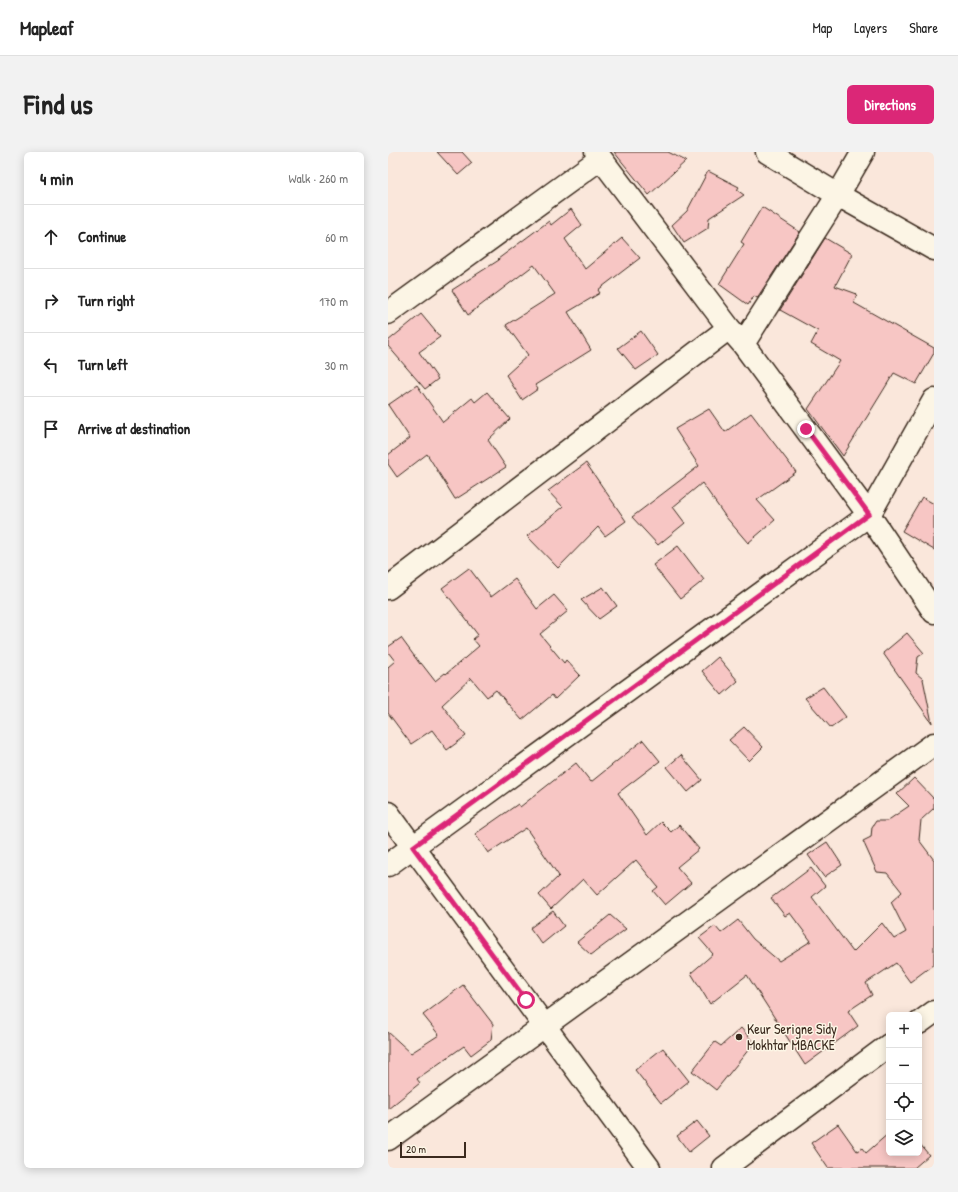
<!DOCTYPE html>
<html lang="en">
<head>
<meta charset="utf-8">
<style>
  body { margin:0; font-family:"Patrick Hand",sans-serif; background:#f2f2f2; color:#222 }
  .controls { position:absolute; right:12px; bottom:12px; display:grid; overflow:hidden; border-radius:6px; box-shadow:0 2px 10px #0003 }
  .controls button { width:36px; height:36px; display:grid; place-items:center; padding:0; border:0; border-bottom:1px solid #e0e0e0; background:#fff; color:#222; font:20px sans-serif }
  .scale { position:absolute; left:12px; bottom:10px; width:66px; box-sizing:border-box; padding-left:4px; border:2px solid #3b2a1e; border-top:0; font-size:11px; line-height:14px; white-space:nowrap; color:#3b2a1e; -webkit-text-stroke:3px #fcf5e5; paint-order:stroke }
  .stop { position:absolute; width:12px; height:12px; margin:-9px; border:3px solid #db2777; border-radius:50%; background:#fff }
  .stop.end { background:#db2777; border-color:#fff; box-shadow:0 1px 4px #0008 }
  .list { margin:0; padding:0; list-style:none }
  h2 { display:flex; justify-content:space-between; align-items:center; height:52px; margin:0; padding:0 16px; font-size:17px }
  h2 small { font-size:13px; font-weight:400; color:#767676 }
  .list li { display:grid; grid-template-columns:26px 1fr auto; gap:12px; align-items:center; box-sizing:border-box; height:64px; padding:0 16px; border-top:1px solid #e0e0e0 }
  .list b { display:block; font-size:15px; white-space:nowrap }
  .list em { font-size:13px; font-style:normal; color:#767676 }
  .icon { flex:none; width:22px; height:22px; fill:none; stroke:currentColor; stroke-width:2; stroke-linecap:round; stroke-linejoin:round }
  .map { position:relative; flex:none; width:546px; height:1016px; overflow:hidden; border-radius:6px }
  header { display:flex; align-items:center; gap:24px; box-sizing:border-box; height:56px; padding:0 20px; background:#fff; border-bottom:1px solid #e0e0e0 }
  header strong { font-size:19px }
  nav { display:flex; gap:22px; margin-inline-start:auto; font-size:14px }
  .intro { display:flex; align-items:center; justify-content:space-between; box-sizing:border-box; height:96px; padding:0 24px }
  h1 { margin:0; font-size:28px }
  .button { padding:10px 18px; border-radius:6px; background:#db2777; color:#fff; font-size:14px; font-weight:700 }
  main { display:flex; gap:24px; padding:0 24px }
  aside { flex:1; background:#fff; border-radius:6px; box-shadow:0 2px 10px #0003 }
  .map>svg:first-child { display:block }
  .building { fill:#f7c6c4; stroke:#3b2a1e }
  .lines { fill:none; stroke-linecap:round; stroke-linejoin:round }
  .minor-casing { stroke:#3b2a1e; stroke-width:25 }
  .minor { stroke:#fcf5e5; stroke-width:22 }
  .route { stroke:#db2777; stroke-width:5 }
  .poi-dot { fill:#3b2a1e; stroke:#fcf5e5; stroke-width:1.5 }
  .labels { text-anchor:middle; stroke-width:3; stroke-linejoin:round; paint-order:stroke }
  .poi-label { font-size:14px; fill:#3b2a1e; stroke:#fcf5e5; text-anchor:start }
</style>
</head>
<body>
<header>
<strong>Mapleaf</strong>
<nav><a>Map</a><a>Layers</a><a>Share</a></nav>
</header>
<div class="intro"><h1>Find us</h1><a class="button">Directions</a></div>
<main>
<aside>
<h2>4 min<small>Walk · 260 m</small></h2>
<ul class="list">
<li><svg class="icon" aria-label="ahead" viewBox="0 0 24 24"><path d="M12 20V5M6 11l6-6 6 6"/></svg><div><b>Continue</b></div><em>60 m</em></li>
<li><svg class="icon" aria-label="right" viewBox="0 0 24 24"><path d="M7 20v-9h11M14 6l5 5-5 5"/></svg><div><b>Turn right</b></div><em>170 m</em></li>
<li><svg class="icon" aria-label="left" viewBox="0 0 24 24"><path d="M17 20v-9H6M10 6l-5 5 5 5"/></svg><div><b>Turn left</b></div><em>30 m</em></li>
<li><svg class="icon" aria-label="arrive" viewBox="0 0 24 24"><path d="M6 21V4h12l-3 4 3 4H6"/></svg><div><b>Arrive at destination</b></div></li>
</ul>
</aside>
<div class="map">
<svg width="546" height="1016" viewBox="0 0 546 1016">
  <rect width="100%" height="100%" fill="#fae7db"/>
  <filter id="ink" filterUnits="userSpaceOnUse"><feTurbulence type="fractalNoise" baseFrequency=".025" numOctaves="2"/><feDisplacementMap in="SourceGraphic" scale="8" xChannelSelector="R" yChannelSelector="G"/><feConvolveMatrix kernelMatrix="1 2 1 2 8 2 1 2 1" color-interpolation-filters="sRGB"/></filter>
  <g filter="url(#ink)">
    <path class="building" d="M49,0H74L84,11L70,23Z
      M226,0H280L298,9L261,43Z
      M320,19L351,35L349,38L356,43L321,66L320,76L296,91L284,73L299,59Z
      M374,55L412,80L369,146L366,144L360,153L331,132L356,92L353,90Z
      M183,57L194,73L177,87L197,117L234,86L252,106L210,138L212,141L180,160L203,198L147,233L150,237L134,248L118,223L140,203L118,173L167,142L146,113L80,163L64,138L111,108L110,107L161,69L163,73Z
      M437,86L464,102L447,134L469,142L466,151L546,196V201L528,232L506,221L455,304L420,257L452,209L423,192L430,179L392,158Z
      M33,162L52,185L31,200L50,227L37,237L0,194V189Z
      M253,179L270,203L248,218L230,196Z
      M29,233L55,270L84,246L87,250L99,240L122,267L100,288L118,315L68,347H67L39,302L9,325L0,312V303L22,286L0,253Z
      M321,257L337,280L363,261L408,320L369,348L387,368L360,391L337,364L314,331L285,355L297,371L270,393L244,365L311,314L287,277Z
      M198,311L238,369L217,384L210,375L170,416L139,384L175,355L160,339Z
      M534,345L546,352V398L514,379Z
      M290,394L316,428L292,447L265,413Z
      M81,416L103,445L127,427L149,457L166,443L180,459L152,482L176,511L178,508L192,523L167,547L164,543L134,568L108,538L99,545L83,526L54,553L78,584L59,598L44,578L23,592L0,561V515L7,509L0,500V495L13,486L32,512L33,511L47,529L57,521L58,522L91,494L85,487L90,483L54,436Z
      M215,435L229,454L211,467L193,448Z
      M519,481L536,501L530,505L528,521L535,527L544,571L495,501Z
      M330,505L350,529L334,543L314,519Z
      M435,535L458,565L443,576L417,546Z
      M356,575L375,595L361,609L341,588Z
      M255,588L272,609L230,641L259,683L273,670L283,680L291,673L311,697L289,715L303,731L277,753L265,739L270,735L248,708L209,743L195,727L163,757L151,743L171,724L138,676L100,701L87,682L130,652L132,655L188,611L203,630Z
      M293,603L314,628L300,640L279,615Z
      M526,626L546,647V656L533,668L531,688L546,708V812L522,830L508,811L478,831L484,843L460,859L470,874L417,913L359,823L322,852L303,821L325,802L311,786L327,774L333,781L350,768L365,787L391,809L423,789L402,761L397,764L383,746L423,716L437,734L424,745L465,800L494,771L506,787L518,780L503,750L514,740L499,721L489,720L475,689L483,685L484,675L488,669H499L521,654L509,642Z
      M439,690L454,713L436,725L420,703Z
      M165,759L176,774L154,792L142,776Z
      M222,763L238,777L203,803L189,790Z
      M75,833L105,872L103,888L83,903L76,894L29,927L32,931L0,957V880L23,901L51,883L35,863Z
      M353,876L366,891L328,938L304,919L327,890L333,894Z
      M275,896L301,929L273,951L247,918Z
      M309,969L321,984L301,1000L289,984Z
      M450,972L469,999L474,996L478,1001L501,981V1001H531V991L541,1003L526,1016H440L423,991Z"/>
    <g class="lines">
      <g class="minor-casing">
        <path id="minor" d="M208,0L341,176L355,192L481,363L546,460
          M379,0L450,43L546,97
          M0,161L212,7
          M355,192L450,43L475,0
          M0,436L341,176
          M0,661L261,1016
          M0,713L481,363L546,248
          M531,871L546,860
          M0,987L546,592
          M336,1016L501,893"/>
      </g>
      <use href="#minor" class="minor"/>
    </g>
  </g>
  <g class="lines" filter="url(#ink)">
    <path class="route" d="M138,848L25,695L481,362L418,277"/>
  </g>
  <circle class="poi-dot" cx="351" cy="885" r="4"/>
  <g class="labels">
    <g class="poi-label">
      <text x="359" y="882">Keur Serigne Sidy<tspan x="359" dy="16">Mokhtar MBACKE</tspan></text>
    </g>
  </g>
</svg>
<div class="controls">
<button>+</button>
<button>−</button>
<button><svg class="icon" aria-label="locate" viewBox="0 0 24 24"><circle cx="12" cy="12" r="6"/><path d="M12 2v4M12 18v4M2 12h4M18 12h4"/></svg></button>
<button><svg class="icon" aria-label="layers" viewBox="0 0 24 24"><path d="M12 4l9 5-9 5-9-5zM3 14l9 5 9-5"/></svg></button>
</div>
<div class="scale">20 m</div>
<div class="stop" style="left:138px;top:848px"></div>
<div class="stop end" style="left:418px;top:277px"></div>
</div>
</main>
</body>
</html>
